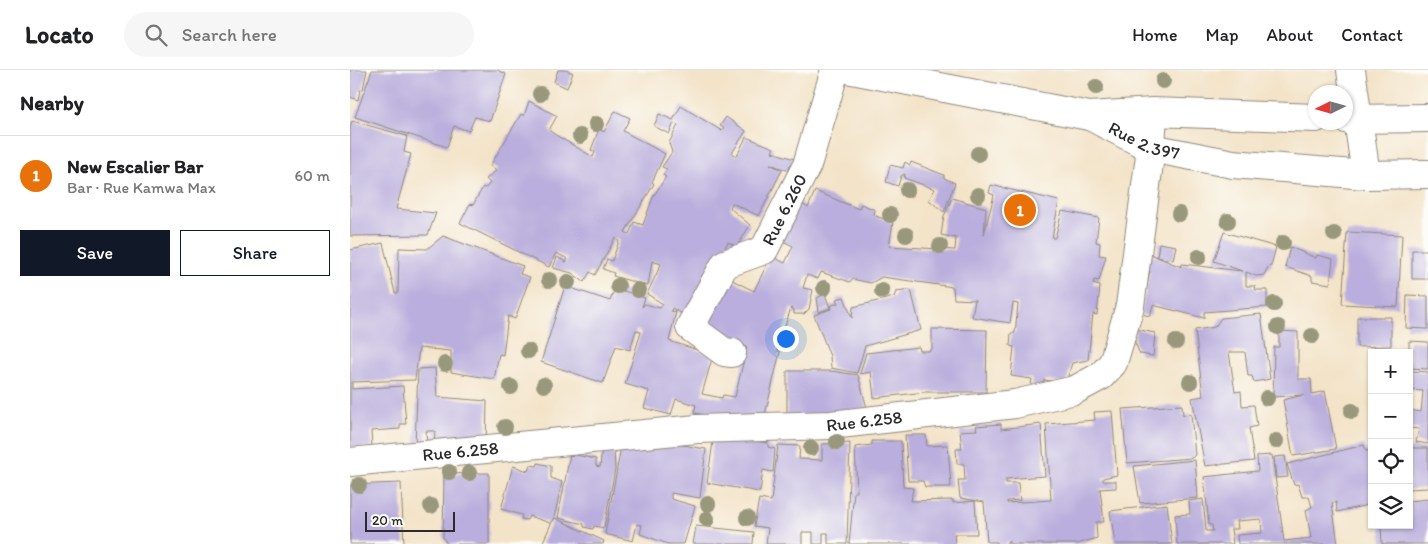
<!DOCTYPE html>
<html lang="en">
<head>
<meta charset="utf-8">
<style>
  body { margin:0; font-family:Itim,sans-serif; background:#f6f6f6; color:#202124 }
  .controls { position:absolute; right:15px; bottom:15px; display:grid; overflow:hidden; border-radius:0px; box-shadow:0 1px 4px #0004 }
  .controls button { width:45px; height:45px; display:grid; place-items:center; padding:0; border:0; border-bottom:1px solid #e0e0e0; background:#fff; color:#202124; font:25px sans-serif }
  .compass { position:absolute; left:958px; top:15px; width:45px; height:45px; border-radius:50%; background:#fff; box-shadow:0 1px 4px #0004; rotate:265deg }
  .scale { position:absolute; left:15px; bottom:12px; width:90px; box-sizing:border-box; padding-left:5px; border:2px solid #2b2b2b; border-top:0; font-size:14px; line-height:18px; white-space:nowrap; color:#2b2b2b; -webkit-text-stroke:4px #fdfcf7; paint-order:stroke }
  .you { position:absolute; left:435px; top:268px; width:18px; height:18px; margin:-12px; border:4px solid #fff; border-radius:50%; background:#1a73e8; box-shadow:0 0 0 8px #1a73e833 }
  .badge { display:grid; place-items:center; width:32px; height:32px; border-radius:50%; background:#111827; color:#fff; font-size:16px; font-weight:700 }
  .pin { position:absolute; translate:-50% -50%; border:2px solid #fff; box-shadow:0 1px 5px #0006 }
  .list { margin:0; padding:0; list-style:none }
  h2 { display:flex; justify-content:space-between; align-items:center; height:65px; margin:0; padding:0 20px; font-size:21px }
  h2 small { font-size:16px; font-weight:400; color:#757577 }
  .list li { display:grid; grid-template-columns:32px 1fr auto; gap:15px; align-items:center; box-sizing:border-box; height:80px; padding:0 20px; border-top:1px solid #e0e0e0 }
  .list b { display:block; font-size:19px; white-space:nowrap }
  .list p { margin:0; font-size:16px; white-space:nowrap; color:#757577 }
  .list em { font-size:16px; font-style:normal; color:#757577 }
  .actions { display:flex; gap:10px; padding:15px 20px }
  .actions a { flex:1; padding:11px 0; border:1px solid #111827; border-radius:0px; text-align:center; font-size:18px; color:#111827 }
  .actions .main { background:#111827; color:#fff }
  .icon { flex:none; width:28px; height:28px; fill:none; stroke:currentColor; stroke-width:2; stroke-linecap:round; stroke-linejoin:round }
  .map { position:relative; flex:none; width:1078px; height:474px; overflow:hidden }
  header { display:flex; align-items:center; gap:30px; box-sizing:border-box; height:70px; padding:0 25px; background:#fff; border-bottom:1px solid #e0e0e0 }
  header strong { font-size:24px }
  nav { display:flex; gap:28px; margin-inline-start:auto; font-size:18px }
  .search { width:350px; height:45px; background:#f6f6f6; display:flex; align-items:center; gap:12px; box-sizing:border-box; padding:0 18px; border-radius:28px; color:#757577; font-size:19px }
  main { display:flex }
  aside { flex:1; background:#fff }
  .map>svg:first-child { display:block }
  .building { fill:#b9aedd }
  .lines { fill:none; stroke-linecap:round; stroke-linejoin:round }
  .minor-casing { stroke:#8f877a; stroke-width:30 }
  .secondary-casing { stroke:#8f877a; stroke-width:30 }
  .minor { stroke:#fff; stroke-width:28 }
  .secondary { stroke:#fff; stroke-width:28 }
  .tree { fill:#99987d }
  .labels { text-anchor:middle; stroke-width:5; stroke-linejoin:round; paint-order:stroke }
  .street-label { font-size:18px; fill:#2b2b2b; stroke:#fdfcf7 }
</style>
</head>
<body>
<header>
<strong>Locato</strong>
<div class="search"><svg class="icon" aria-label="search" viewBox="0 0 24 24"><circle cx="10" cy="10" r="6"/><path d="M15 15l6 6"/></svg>Search here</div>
<nav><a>Home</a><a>Map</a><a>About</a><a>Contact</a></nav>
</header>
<main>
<aside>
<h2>Nearby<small></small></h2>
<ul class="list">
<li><span class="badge" style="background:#e8710a">1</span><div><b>New Escalier Bar</b><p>Bar · Rue Kamwa Max</p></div><em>60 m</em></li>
</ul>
<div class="actions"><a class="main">Save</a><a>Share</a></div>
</aside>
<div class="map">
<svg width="1078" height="474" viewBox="0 0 1078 474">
  <rect width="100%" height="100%" fill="#fdfcf7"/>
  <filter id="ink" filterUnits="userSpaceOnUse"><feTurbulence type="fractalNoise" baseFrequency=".02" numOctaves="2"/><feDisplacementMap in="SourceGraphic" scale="10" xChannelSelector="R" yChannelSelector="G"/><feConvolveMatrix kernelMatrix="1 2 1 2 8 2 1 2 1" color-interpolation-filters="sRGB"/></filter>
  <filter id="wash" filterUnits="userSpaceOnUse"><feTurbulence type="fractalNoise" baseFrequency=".0096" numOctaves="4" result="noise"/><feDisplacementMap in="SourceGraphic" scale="20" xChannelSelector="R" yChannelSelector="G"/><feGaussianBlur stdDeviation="1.12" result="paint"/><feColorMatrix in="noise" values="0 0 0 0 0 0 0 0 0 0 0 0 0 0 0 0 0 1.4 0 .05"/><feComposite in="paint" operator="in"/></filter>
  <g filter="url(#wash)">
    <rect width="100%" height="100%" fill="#f3e3c8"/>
    <g id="blocks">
      <path class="building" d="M0,0H17L13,19L10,20L8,30L0,27Z
        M22,0H147L156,4L140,51L125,47L119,61L104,56L97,77L5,47Z
        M208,0H216L223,3L217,18L204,12Z
        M179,31L207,46L199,60L204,64L243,87L245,82L241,80L249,59L254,62L265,41L280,48L273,61L315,84L302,112L304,114L275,162L279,164L284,152L293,155L303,127L316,107L313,105L317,99L312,97L322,82L319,73L328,55L324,53L319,64L304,56L309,44L323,50L331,36L372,61L374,58L370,56L376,47L396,61L382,83L387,86L396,67L424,78L422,82L448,90L445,103L420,94L432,100L409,146L382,133L380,138L400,155L387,177L378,172L339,248L322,238L321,241L326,242L319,271L363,285L352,324L372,328L373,325L385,327L397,277L352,255L374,206L404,221L421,186L435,193L443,176L427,168L448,131L458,138L465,121L509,139L511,134L525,140L524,145L543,153L539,176L605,180L606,168L591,165L594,146L602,128L636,138L634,164L644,125L639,123L641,115L709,131L702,168H705L712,141L749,148L746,172L750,173L749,185L756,186L749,211L744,210L743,214L750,216L747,245L743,244L738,290L722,293L716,313L694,310L693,318L681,315L682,309L661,306L664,277L660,276L661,263H665L668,234L663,233L660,253L622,247L625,230L604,229L603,217L532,207L521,213L502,209L500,212L471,202L468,209L457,205L453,218L463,220L459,239L454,244H444V240L441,238L427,280L430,282L413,353L385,350L344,343L346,335L326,329L321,345L294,338L299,321L275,314L291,262L286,260L280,280L266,276L253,313L191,292L215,216L260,231L265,218L295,228L292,237L295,234L310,238L313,234L297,224L311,194L302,191L298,216L263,206L264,203L253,199L257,189L262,191L269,171L265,168L245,205L240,202L234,212L222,203L203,198L207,187L216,192L218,189L206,183L199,197L110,153L120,134L123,135L133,117L136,118L140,113L136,109L147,100L140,96L171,44L174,46Z
        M2,51L57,66L54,82L61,84L46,139L86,143L78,165L0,166V57Z
        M555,92L560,95L561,92L594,105V108L605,113L594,142L579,130L585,119L554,108L555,104L551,106L548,116L536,112L540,95L553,98Z
        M874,162L926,177L921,196L918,197L914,205L906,206L896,202V216H905L906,220H917V237L854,242V248L803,235L800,246L791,244L800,201L793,199L798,183L831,197L832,194L892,201L864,191Z
        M997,162L1052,165L1048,237L992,234Z
        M93,166L173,196L170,204L180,207L165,249L158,246L153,285L149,284L144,309L101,302V281L69,278L65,310L2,312V319L53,316L56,354H50V359L21,361L22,377L0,378V231L1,230L0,224V180L33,173L45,223H48L49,178L77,179Z
        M809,173L826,176L823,190L807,187Z
        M940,177L966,188L967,185L983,189L980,214L962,211V206L935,197Z
        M1062,180H1078V209H1062Z
        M561,220L571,260L515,276L507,303L481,298L480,286L464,245L481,239L480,236L488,233L486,229L494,227L502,248L503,237L544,227L546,222Z
        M475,224L480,238L469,242L467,228Z
        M1057,225L1078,226V259L1056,258Z
        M911,244L920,309L904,312L902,306H898L895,282H879L885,322L891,321L892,336L904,335L907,356L899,358L904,391L855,396L842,328L853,326L845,260L865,257L871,248Z
        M1007,247H1041V276L1007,277Z
        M582,259L637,260L636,322H575L524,328L521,302L510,304L516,283L569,277L570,281H579L582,279Z
        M785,259L805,263L803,286L790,284L785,273Z
        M929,261L948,262V309H961L962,324L975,321L986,379L943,386L933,330L954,325L923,327L924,277H929Z
        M1059,271L1078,272V299L1059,298Z
        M85,298L87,327L137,331L136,375L84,373L85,361H76L77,375L65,376L68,299Z
        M437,301H481L508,305L517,338L437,347Z
        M1059,301L1078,302V374L1066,372L1069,359L1059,358V340L1071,342L1073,321L1059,320Z
        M832,335L833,345L841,344L845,385L842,388L777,393L772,339Z
        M762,341L767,405L753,408V411H766V418L750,419L754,452H746L747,468L727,474H659V471H657V474H647V472H637L634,432L610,428L608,410H615L614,394H607L606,379H612L610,361L627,360L626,356L651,354V359L691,354L695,406L656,409V413H668L670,430L657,431V433L701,430L696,354L745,350L744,342Z
        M364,365L418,373V377L425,379L423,402L413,400L410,422L357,413Z
        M555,365H576L577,376L598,375L601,417H575L573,411H558Z
        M303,370L356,379L350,428L321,423V429L345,436L334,474H318L290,464L292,455L287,454L283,471L255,464L271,377Z
        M522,371H551L553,417L563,418L561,431L603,430V433L625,431L627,464H604L605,474H499L504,422H507L505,377L522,375Z
        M500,373L497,474H478V463H473V474H463V462H452V474H416L418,458L404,456L409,429L421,431L428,375L450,376L449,389L472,390V374Z
        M1014,375L1016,381L1022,380V434L987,442L986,432L982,433L988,474H888L887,465L912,463L911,449L887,451L888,459H881L883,474H827L825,445L840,444L839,431L853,429L856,461H863L862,455H859L854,407L908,401L907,386L922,385L934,471L961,468L956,440L962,437L959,427H952L948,414L944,415L937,394Z
        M264,378L265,399L254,458L244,456L243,459L234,457V454L208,448L220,384L246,389V396L250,397L252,379Z
        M1059,378H1078V418L1059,419Z
        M935,386L938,407L926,408L924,387Z
        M845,390L848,428L790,433L784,396Z
        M188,393L201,396V408L212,412L204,448L200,453L179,446L177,450L171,449L172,445L151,439L163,396L178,401L180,395L187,396Z
        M139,403V474H97L93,467L94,404Z
        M51,413L54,474H0V415Z
        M1078,429V474H1032L1031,455H1059V431Z
        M817,434L822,474H765L760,441Z
        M205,448L254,471L253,474H192L201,454Z
        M346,456L404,462L403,474H343Z"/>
    </g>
  </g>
  <g filter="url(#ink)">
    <use href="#blocks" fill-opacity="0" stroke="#8f877a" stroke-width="1"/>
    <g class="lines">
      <g class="minor-casing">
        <g id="minor">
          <path d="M1001,0L1016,105"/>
          <path id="s1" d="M382,283L374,282L340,257L375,194L414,180L457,95L485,0"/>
          <path id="s2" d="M0,392L347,359L481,355L665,334L725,320L751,306L763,293L780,236L801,78L803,42"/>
        </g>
      </g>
      <g class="secondary-casing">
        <g id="secondary">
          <path d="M502,0L739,46L803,42L966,48"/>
          <path id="s3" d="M740,46L801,78L883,94L1016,105L1078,104"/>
          <path d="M996,49L1078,48"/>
        </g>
      </g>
      <use href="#minor" class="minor"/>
      <use href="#secondary" class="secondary"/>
    </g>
    <g class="tree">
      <circle cx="813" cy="11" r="8"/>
      <circle cx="746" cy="17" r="8"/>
      <circle cx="190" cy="24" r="8"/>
      <circle cx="246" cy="54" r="8"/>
      <circle cx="230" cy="66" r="8"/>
      <circle cx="628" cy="84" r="8"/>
      <circle cx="557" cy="120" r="8"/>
      <circle cx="628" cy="125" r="8"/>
      <circle cx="829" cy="144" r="8"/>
      <circle cx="540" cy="145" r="8"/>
      <circle cx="878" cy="151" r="8"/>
      <circle cx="984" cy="164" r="8"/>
      <circle cx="556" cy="165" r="8"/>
      <circle cx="933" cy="173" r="8"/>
      <circle cx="590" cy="176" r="8"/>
      <circle cx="849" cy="187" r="8"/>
      <circle cx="199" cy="210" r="8"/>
      <circle cx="218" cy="212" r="8"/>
      <circle cx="268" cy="216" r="8"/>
      <circle cx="474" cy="218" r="8"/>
      <circle cx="288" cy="220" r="8"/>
      <circle cx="532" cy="221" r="8"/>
      <circle cx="924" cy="234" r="8"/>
      <circle cx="928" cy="257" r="8"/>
      <circle cx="962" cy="266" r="8"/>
      <circle cx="826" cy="272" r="8"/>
      <circle cx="178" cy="281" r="8"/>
      <circle cx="95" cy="294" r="8"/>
      <circle cx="840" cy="312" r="8"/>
      <circle cx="194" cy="315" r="8"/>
      <circle cx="161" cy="317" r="8"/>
      <circle cx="917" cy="328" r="8"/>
      <circle cx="1002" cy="341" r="8"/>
      <circle cx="155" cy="357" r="8"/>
      <circle cx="926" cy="371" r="8"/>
      <circle cx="487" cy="372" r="8"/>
      <circle cx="461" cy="378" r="8"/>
      <circle cx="99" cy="402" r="8"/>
      <circle cx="119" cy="403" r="8"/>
      <circle cx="9" cy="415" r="8"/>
      <circle cx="358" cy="434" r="8"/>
      <circle cx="81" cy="436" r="8"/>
      <circle cx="397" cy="448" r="8"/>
      <circle cx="357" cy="449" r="8"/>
    </g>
  </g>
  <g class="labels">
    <g class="street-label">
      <text dy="6" stroke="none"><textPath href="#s3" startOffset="60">Rue 2.397</textPath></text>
      <text dy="6" stroke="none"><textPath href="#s1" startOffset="209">Rue 6.260</textPath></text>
      <text dy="6" stroke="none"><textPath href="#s2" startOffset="516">Rue 6.258</textPath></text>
      <text dy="6" stroke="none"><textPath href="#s2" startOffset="111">Rue 6.258</textPath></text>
    </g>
  </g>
</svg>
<div class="controls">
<button>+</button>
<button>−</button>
<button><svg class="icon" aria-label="locate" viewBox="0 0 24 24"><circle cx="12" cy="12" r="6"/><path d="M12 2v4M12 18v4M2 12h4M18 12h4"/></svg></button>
<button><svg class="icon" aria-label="layers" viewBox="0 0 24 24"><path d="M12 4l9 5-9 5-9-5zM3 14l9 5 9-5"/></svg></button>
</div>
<svg class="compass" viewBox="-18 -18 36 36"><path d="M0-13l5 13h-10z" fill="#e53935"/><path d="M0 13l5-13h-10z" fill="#757577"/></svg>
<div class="scale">20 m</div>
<div class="you"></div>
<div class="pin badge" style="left:670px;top:140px;background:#e8710a">1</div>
</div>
</main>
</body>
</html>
